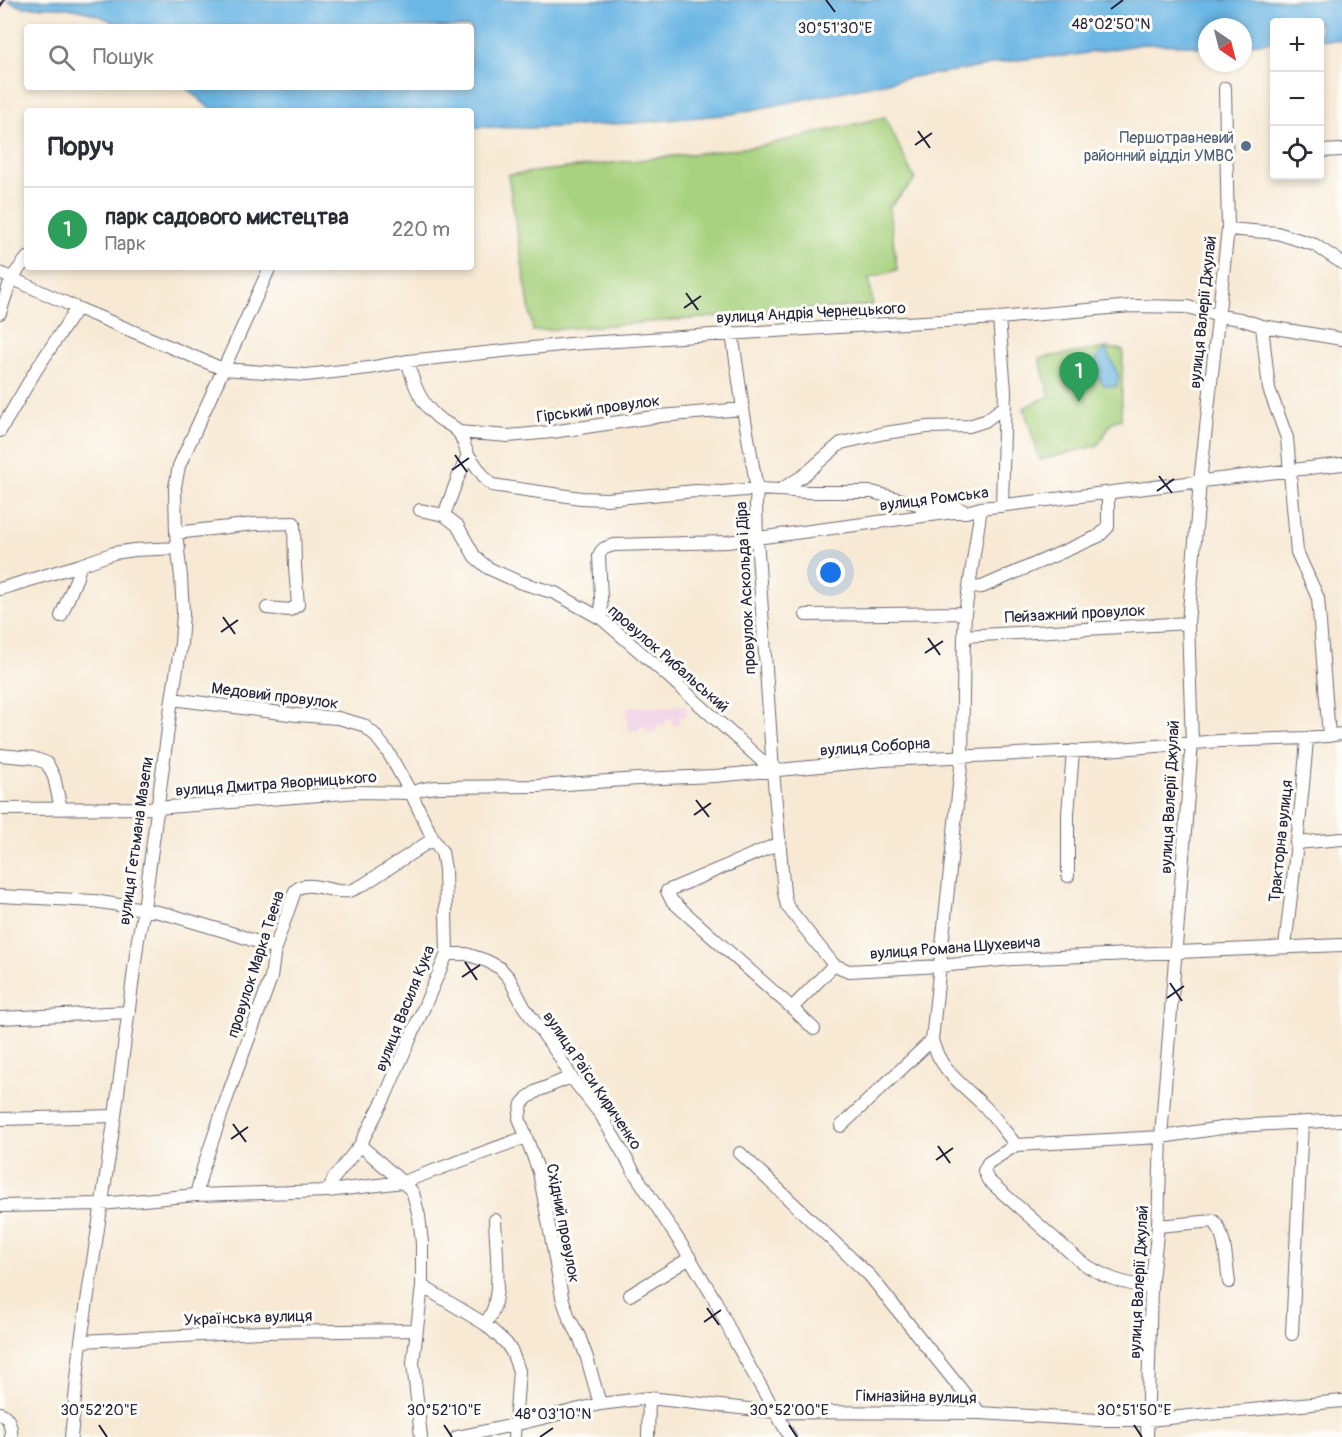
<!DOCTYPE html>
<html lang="uk">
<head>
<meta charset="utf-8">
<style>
  body { margin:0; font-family:Pangolin,sans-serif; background:#f7f7f7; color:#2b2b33 }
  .controls { position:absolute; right:18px; top:18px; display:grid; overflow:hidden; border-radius:6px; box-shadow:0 3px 9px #0003 }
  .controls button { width:54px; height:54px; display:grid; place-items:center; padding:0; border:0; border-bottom:2px solid #e1e1e2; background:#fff; color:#2b2b33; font:30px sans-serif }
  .compass { position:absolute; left:1198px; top:18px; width:54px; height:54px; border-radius:50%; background:#fff; box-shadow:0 3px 9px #0003; rotate:145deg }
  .you { position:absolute; left:831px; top:573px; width:21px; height:21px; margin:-15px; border:4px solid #fff; border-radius:50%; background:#1a73e8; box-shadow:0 0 0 9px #1a73e833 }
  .badge { display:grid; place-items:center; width:39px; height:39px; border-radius:50%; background:#d1495b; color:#fff; font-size:20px; font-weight:700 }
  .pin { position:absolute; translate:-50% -50px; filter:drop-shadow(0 2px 3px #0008) }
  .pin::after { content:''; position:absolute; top:32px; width:21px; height:18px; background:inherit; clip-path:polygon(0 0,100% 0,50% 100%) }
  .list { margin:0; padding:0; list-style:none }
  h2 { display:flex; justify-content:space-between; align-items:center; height:78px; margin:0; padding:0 24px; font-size:26px }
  h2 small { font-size:20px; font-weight:400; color:#7c7c81 }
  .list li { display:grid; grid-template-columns:39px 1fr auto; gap:18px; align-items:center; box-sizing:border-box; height:84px; padding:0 24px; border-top:2px solid #e1e1e2 }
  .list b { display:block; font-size:22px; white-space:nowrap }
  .list p { margin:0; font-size:20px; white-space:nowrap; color:#7c7c81 }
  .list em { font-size:20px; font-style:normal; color:#7c7c81 }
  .icon { flex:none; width:33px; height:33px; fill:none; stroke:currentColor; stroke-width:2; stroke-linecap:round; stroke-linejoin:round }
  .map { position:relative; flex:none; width:1342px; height:1437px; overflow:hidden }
  .search { position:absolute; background:#fff; box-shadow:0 3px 9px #0003; left:24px; top:24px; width:450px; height:66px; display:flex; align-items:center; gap:15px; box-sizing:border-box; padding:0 21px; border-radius:6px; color:#7c7c81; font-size:22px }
  .panel { position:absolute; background:#fff; box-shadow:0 3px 9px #0003; left:24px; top:108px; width:450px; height:162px; border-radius:6px }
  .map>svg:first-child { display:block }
  .built { fill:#f0d0e5 }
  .green { fill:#a8d27f; stroke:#657a5d; stroke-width:1.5 }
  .water { fill:#6bb6e4; stroke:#466c90; stroke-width:1.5 }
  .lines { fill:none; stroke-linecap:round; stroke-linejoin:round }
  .minor-casing { stroke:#6d6871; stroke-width:14 }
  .minor { stroke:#fff; stroke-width:12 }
  .rail { stroke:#22223b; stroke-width:3 }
  .ticks { fill:none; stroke:#22223b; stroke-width:2 }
  .service-dot { fill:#5c6f8a; stroke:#fdfcf7; stroke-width:2 }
  .labels { text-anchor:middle; stroke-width:6; stroke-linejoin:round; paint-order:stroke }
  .service-label { font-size:16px; fill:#4e5e75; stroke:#fdfcf7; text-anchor:end }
  .street-label { font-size:16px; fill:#22223b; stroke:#fdfcf7 }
  .ticks-label { font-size:15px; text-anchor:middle; fill:#22223b; stroke:#fdfcf7; stroke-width:6; stroke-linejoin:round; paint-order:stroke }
</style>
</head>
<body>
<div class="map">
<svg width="1342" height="1437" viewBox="0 0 1342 1437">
  <rect width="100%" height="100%" fill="#fdfcf7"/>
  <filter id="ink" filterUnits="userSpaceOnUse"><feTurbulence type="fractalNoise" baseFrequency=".0167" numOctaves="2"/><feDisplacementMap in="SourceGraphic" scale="12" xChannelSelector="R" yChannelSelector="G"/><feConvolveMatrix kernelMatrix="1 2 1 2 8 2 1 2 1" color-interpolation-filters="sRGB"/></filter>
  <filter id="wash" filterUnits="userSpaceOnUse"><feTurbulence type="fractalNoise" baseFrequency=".008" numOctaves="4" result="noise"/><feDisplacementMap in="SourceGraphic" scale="24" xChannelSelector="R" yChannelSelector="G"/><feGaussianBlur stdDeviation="1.35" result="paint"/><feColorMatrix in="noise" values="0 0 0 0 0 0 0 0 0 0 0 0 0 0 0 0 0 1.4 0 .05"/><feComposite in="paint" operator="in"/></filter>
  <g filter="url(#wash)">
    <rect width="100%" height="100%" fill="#f7e9d4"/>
    <path class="built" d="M686,705L687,716L679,717V725H673L672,718H669V720L665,721V725L656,726V733H647L646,726L639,727V730H628L627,707L643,706L644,708Z"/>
    <path class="green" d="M885,117L915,180L889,207L897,270L869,278L873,305L533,331L508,175L761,146Z
      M1106,348L1123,350L1121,419L1112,422L1098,445L1040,460L1024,408L1050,396L1039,358Z"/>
    <path class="water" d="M7,0H1342V41L1320,39V22H1274V41L1243,45V27H1207V49L1187,45L1143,44L1068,56L1041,57L996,63L982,67L913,77L732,114L633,123L535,128L471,127V111H213L185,87H471V27H121C102,14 80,9 58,7C38,5 25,12 7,0Z
      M1106,348L1119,377L1116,387L1104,385L1097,376L1093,367L1099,354L1105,350Z"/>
  </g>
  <g filter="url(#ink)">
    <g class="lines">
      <g class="minor-casing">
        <path id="minor" d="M1320,151L1342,150
          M1228,229L1277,233L1315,245L1342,263
          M0,273L77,308L223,369L306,375L369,368L408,361L570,344L886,324L999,318L1131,306L1188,307L1219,316L1240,319L1262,326L1342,339
          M0,313L11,279L27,258
          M999,318L1005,391L1002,506
          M1262,326L1269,389L1287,438L1297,552L1318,598L1329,736
          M732,333L743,409L757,489L756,504L757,538L773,771L784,893L787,906L834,965L849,971L940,966L1012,959L1342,945
          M408,361C412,381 420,402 436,416C442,422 453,425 459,433C463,439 465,448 468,455L457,480L444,515
          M0,431L36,370L77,308
          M458,432L508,436L552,432L660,416L743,409
          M468,455C477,465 482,477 492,485L581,498L606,499L696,491L722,492L757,489L780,490L803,476L841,443L885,433L927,427L969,426L985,421L1005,406
          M780,490L806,492H872L921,505L949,504L964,511
          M981,508L965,613L964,636L962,757L932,1040C941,1073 964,1085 986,1108C997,1120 1006,1133 1016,1145
          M420,510L444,515L457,525L475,557L488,568L519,582L555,593L602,619L669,677L773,771
          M176,533L254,524L294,523L295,567L298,605L290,610L267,608
          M969,588L982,587L1099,536L1108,527V493
          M0,589L80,565L114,553L134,550L179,548
          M806,615L965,613
          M61,616L77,577L80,565
          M602,619L599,556C601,548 607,547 614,545L727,542L954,512H966L981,508L1342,464
          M964,636L1188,623
          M172,699L297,715L338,718L363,725L374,734L388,752L411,793L433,839L442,852L445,869L447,954L384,1099L360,1145L334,1178L328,1191
          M0,755L33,758L47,763L54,777L61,809
          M0,809L156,808L358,792L411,793L423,789L437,787L537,786L638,779L715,776L883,760L1106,750L1220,741L1307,738L1342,734
          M780,843L667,891L672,901L792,1008L814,1029
          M1296,843L1342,839
          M1068,876V814L1073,751
          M0,896L94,901L144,909L167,914L231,933L275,948
          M1285,947C1293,877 1302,808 1307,738
          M447,954H466L487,961L500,968L509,978L524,1007L559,1056L571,1077L601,1115L634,1172L685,1250L715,1300L737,1345L790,1437
          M792,1008L834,965
          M0,1018L129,1012
          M571,1077L537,1091L527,1098L522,1104L519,1118L539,1172L562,1297L569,1318L579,1336L587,1358L600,1404
          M0,1119L115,1116
          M841,1126L932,1040
          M360,1145L409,1188L413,1193L419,1216L422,1243V1286L413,1363L421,1437
          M1016,1145L1161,1137L1235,1126L1342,1120
          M1016,1145L988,1163L984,1171L988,1180L1080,1261C1104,1278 1122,1283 1151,1288
          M740,1153L870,1276L980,1413
          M196,1195L203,1168L229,1092L271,978L275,948L295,891C307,878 332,894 349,891C354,890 358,887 363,885L433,839
          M0,1206L101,1204L196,1195L328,1191L403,1182L526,1137
          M1158,1226L1214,1221C1226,1234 1226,1264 1229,1282
          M422,1286L485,1324L506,1343L512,1352L519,1371L514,1437
          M630,1295L690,1258
          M485,1324C490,1317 494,1311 495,1302C500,1279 496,1245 495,1220
          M1292,1334L1302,1122
          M81,1341L261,1332L417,1330
          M0,1413C9,1416 12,1428 11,1437
          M71,1437L81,1341L115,1116L138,939L144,909L172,699L181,644L183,612L181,577L176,533L175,487L179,466L270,267
          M457,1437L514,1425L600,1404L649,1398L775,1412L980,1413L1098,1420H1148L1342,1401
          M648,1437L649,1398
          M1147,1437L1151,1288L1158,1226L1161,1137L1192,743L1188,623L1200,482L1228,229L1225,88"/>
      </g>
      <use href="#minor" class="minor"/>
      <path class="rail" d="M0,6L4,0"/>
    </g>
  </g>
  <path class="ticks" d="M826,0L835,12M1111,9L1123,0M918,131L930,148M915,145L932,133M686,293L698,310M684,308L701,296M455,455L467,472M452,470L469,458M1159,476L1172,493M1157,491L1174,479M223,617L235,634M221,632L238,620M928,638L940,655M925,653L943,641M696,800L709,817M694,815L711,803M465,962L477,980M462,977L480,965M1170,983L1182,1001M1167,998L1184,986M233,1124L246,1142M231,1139L248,1127M938,1146L950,1163M936,1160L953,1148M707,1308L719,1325M704,1322L721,1310M99,1425L107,1437M444,1425L452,1437M789,1425L797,1437M1134,1425L1142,1437M540,1437L553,1428"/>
  <circle class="service-dot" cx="1246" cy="146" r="6"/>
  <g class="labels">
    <g class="service-label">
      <text x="1234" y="143">Першотравневий<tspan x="1234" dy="18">районний відділ УМВС</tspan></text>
    </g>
    <g class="street-label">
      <text transform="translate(811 312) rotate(-3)" y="6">вулиця Андрія Чернецького</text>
      <text transform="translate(1202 312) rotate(-84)" y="6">вулиця Валерії Джулай</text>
      <text transform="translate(598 408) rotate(-8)" y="6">Гірський провулок</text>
      <text transform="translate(934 498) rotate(-7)" y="6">вулиця Ромська</text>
      <text transform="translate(745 588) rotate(-93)" y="6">провулок Аскольда і Діра</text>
      <text transform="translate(1075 613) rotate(-3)" y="6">Пейзажний провулок</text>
      <text transform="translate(669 658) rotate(41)" y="6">провулок Рибальський</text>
      <text transform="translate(275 695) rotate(7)" y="6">Медовий провулок</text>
      <text transform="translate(875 746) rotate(-4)" y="6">вулиця Соборна</text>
      <text transform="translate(276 783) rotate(-4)" y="6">вулиця Дмитра Яворницького</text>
      <text transform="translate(1169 797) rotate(-87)" y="6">вулиця Валерії Джулай</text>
      <text transform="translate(135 841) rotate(-82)" y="6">вулиця Гетьмана Мазепи</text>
      <text transform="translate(1280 841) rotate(-84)" y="6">Тракторна вулиця</text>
      <text transform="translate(955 947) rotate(-4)" y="6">вулиця Романа Шухевича</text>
      <text transform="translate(255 964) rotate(-72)" y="6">провулок Марка Твена</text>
      <text transform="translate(404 1008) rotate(-68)" y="6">вулиця Василя Кука</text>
      <text transform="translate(593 1080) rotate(56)" y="6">вулиця Раїси Кириченко</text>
      <text transform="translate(564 1223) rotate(79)" y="6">Східний провулок</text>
      <text transform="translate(1138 1282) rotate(-87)" y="6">вулиця Валерії Джулай</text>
      <text transform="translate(248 1317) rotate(-2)" y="6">Українська вулиця</text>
      <text transform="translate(916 1396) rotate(1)" y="6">Гімназійна вулиця</text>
    </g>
  </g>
  <g class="ticks-label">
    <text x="1111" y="29">48°02'50"N</text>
    <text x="835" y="33">30°51'30"E</text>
    <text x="99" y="1415">30°52'20"E</text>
    <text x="444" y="1415">30°52'10"E</text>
    <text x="789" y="1415">30°52'00"E</text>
    <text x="1134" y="1415">30°51'50"E</text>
    <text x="553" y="1419">48°03'10"N</text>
  </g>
</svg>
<div class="controls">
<button>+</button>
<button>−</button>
<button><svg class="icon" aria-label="locate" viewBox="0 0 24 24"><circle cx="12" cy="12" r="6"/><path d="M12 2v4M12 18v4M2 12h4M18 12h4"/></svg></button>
</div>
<svg class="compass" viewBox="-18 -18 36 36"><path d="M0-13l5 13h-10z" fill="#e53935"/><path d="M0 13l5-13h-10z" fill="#7c7c81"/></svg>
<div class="you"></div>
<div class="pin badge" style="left:1079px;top:402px;background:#2e9e5b">1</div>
<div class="search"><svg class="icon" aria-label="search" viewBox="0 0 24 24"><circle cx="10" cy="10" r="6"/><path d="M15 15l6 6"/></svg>Пошук</div>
<section class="panel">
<h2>Поруч<small></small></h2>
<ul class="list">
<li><span class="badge" style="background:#2e9e5b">1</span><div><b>парк садового мистецтва</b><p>Парк</p></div><em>220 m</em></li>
</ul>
</section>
</div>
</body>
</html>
